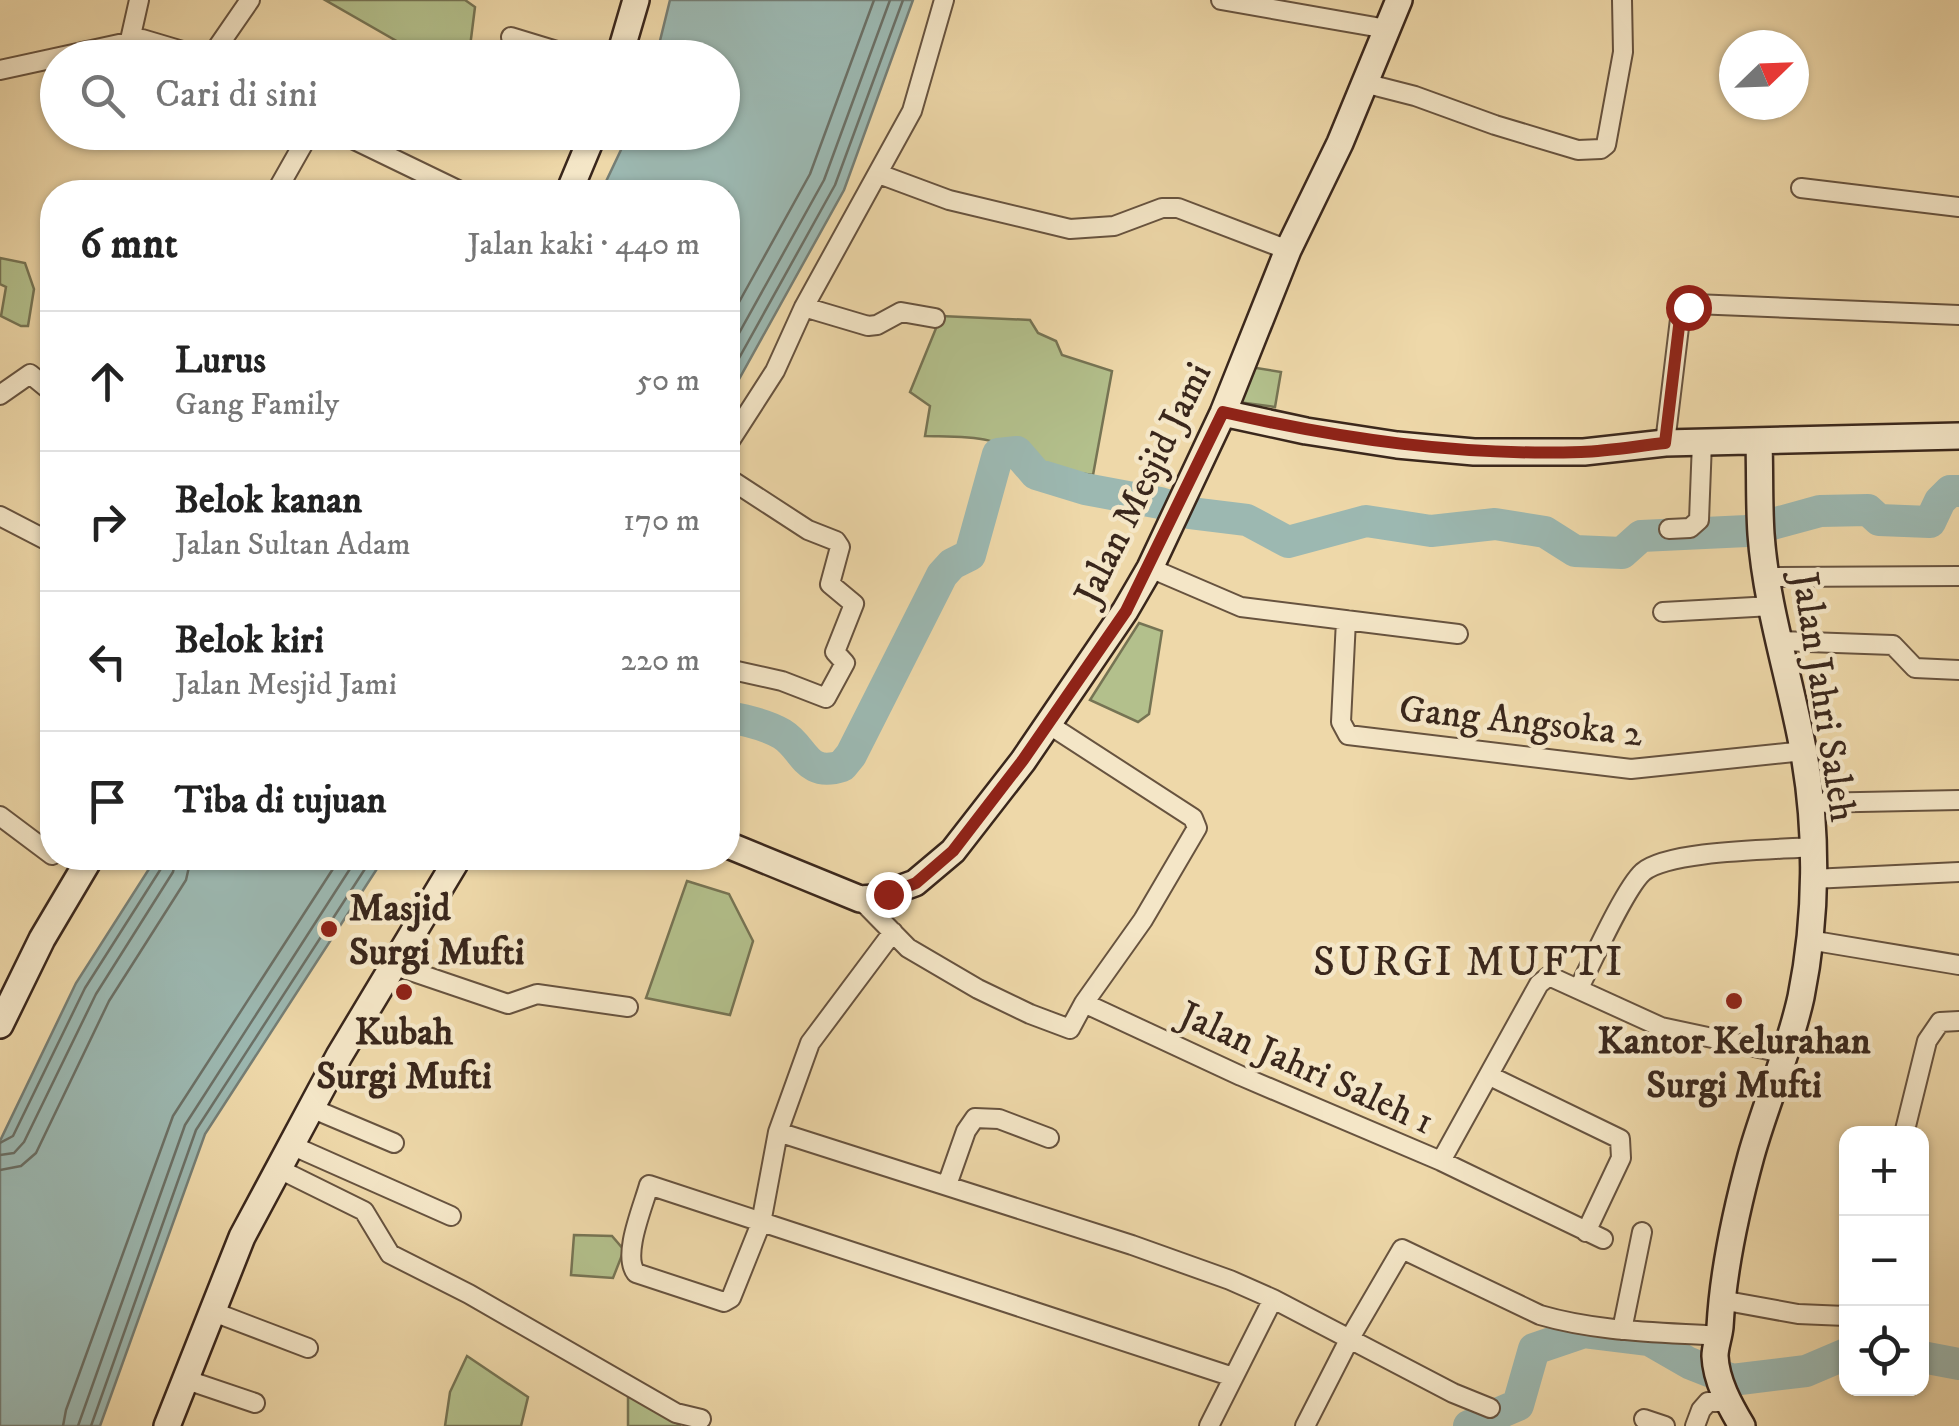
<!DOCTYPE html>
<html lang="id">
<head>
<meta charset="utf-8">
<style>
  body { margin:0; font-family:"IM FELL DW Pica",serif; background:#f6f6f6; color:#222 }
  .controls { position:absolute; right:30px; bottom:30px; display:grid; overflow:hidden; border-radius:20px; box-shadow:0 2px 8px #0004 }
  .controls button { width:90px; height:90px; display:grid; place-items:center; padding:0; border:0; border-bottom:2px solid #e0e0e0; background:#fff; color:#222; font:50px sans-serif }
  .compass { position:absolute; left:1719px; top:30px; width:90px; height:90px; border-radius:50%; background:#fff; box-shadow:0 2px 8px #0004; rotate:67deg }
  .stop { position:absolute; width:30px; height:30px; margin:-22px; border:8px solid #8f2418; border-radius:50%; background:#fff }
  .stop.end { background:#8f2418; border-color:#fff; box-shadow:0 2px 10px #0008 }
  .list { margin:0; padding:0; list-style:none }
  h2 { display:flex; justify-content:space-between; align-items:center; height:130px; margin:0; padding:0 40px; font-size:42px }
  h2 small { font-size:32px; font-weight:400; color:#767676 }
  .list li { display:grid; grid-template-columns:65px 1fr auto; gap:30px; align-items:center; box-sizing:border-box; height:140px; padding:0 40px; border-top:2px solid #e0e0e0 }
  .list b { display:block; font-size:38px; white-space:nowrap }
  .list p { margin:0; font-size:32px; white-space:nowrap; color:#767676 }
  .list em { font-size:32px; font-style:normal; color:#767676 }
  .icon { flex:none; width:55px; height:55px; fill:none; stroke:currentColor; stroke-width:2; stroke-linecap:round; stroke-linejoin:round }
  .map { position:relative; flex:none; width:1959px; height:1426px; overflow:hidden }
  .search { position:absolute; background:#fff; box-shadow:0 2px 8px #0004; left:40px; top:40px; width:700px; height:110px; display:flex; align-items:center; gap:25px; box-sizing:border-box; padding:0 35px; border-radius:55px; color:#767676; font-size:38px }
  .panel { position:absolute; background:#fff; box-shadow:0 2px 8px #0004; left:40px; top:180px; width:700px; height:690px; border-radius:40px }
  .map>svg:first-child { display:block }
  .green { fill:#b3c08c; stroke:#767454; stroke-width:2.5 }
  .water { fill:#9cb8b1; stroke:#757e75; stroke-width:2.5 }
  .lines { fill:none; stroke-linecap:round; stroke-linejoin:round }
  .shore { stroke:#6b7066; stroke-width:2.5 }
  .river { stroke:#9cb8b1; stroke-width:32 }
  .street-casing { stroke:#67533f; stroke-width:22 }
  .secondary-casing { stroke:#3a271c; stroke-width:30 }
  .street { stroke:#f4e6c7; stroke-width:18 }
  .secondary { stroke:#f4e6c7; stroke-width:25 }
  .route { stroke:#8f2418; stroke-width:12 }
  .poi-dot { fill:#8f2418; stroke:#f4e6c7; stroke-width:4 }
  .labels { text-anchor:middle; stroke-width:9; stroke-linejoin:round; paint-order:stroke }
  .street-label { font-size:38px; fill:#3a271c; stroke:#f4e6c7 }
  .poi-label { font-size:38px; font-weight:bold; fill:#3a271c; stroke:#f4e6c7 }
  .quarter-label { font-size:42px; letter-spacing:2.5px; fill:#3a271c; stroke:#f4e6c7 }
</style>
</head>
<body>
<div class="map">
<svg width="1959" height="1426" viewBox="0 0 1959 1426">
  <rect width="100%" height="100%" fill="#eed8a9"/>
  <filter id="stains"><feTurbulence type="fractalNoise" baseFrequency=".002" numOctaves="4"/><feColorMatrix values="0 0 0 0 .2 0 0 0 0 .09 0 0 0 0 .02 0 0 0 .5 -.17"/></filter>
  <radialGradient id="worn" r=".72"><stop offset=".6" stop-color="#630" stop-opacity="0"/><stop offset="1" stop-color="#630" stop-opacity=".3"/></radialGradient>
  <path class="green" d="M325,0H465L475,7L470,47L421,55Z
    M0,258L25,263L34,289L28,326H21L1,316L6,287L0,284Z
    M941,316L1030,320L1038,333L1056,341L1062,355L1112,371L1093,475L1028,466C1005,433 962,437 925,436L930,406L910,392Z
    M1244,366L1281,372L1275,407L1238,402Z
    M1139,623L1162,631L1149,714L1138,722L1090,700Z
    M687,881L729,894L753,941L730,1015L646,998Z
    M574,1235L612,1236L624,1250L613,1278L571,1275Z
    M467,1356L528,1397L521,1426H445L450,1392Z
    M628,1394L680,1425L679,1426H628Z"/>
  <path class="water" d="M670,0H913L844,190L728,399V192H601L629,133L722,132V58L656,57Z
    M156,858H384L205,1134L100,1426H0V1141L76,983Z"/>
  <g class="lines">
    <path class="shore" d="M728,322L810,174L874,0
      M728,353L824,180L890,0
      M728,378L835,185L903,0
      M0,1143L13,1136L85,988L162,867L164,858
      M0,1155L14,1153L24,1142L96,994L173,872L176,858
      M0,1170L21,1166L36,1153L109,1001L186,880L191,858
      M63,1426L66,1410L173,1116L340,858
      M78,1426L185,1125L357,858
      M91,1426L196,1130L372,858"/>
    <path class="river" d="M728,717C745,720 767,725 782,734C805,748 805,778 842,766L851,755L942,575L952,564L970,555L998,454L1017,452L1036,474L1085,489L1160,503L1190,513L1247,520L1288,542L1366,521L1431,531L1495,524L1545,532L1575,551L1622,553L1641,536L1747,531L1820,511L1868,510L1879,520L1930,522L1940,501L1950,491H1959
      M1922,1357L1959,1364
      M1469,1426L1518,1405L1534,1349L1584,1332L1649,1340L1689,1363L1732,1380L1806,1371L1846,1354"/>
    <g class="street-casing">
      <path id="street" d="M1221,0L1387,29
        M511,37L580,58
        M130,40L139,0
        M210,58L250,0
        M0,70L142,39L206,58
        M1364,83L1415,96L1495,125L1578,150L1601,149L1606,145L1623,52L1622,0
        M338,132L462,192
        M879,174L949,200L1070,229L1114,226L1162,208H1178L1288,250
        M1801,188L1959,207
        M276,192L310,132
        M804,307L868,326L877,325L901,312L935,318
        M0,395L30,374L52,392
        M1665,443L1680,319L1684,311L1694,304L1959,315
        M728,444L775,371L804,307L912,111L944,0
        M728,478L808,530L836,541L840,547L830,584L854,604L835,652L845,663L826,698L782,681L728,669
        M0,516L52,543
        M1669,529L1690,528L1699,520L1702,442
        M1150,568L1241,607L1458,634
        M1767,577L1959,576
        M1663,612L1772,606
        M1346,620L1341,722L1348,735L1631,769L1804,751
        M1780,641L1893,645L1915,668L1959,670
        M1048,724L1193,818L1197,828L1143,920L1084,1003
        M1811,803L1959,800
        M0,816L52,855
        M1812,879L1959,872
        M860,899L908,948L978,989L1030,1014L1070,1029L1084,1003L1241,1076L1441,1161L1603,1239
        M1809,940L1959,965
        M393,965L508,1004L537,994L628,1007
        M1579,988C1592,962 1625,888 1643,872C1669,850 1775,850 1812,847
        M1490,1076L1620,1139L1621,1158L1586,1232
        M311,1108L394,1143
        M778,1132L810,1043L893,932
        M1904,1134L1927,1041L1940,1022L1959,1021
        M291,1145L451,1216
        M1441,1161L1539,984L1549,976L1661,1027L1787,1054
        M279,1169L364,1211L390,1254L469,1294L676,1413L701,1419
        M947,1185L966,1131L975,1118L999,1119L1049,1138
        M1721,1300L1798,1314L1846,1316
        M211,1311L308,1348
        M1622,1330L1642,1232
        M1233,1377C1039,1312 843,1250 649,1185C643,1207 622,1255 636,1273L724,1302L731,1298L761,1223L778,1132L1132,1245L1230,1280L1273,1299L1453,1393L1490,1408
        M184,1379L255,1403
        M1644,1419L1665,1426
        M1209,1426L1273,1299
        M1305,1426L1350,1338L1402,1249L1540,1315C1598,1332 1659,1332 1720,1336
        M1695,1426L1701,1410L1708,1402H1728"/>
    </g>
    <g class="secondary-casing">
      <path id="secondary" d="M619,58L636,0
        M569,192L594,132
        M1223,413L1306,431L1397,445L1474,452H1584L1665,443L1959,436
        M728,845L860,899L874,898L915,883L953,851L1023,761L1125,611L1150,568L1223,413L1288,250L1340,143L1399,0
        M0,1025L42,939L90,858
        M167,1426L242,1237L339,1056L458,858
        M1742,1426C1730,1406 1716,1381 1715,1356C1715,1347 1719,1337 1720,1327C1723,1270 1736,1211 1751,1156C1766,1102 1789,1052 1801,997C1817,918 1818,829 1803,749C1790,678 1766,606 1761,534C1759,504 1760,473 1759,443"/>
    </g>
    <use href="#street" class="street"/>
    <use href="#secondary" class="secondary"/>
  </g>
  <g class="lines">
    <path class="route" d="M888,894L916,883L953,851L1023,760L1126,611L1223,412C1342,439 1459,456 1581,452C1609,451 1637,446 1665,443L1680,318L1688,307"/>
  </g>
  <g class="poi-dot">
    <circle cx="329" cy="929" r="10"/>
    <circle cx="404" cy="992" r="10"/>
    <circle cx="1734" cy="1001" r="10"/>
  </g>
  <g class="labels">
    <g class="street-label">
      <text transform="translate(1142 483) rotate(-64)" y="13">Jalan Mesjid Jami</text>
      <text transform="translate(1825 697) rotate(81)" y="13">Jalan Jahri Saleh</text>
      <text transform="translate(1521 720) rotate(6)" y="13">Gang Angsoka 2</text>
      <text transform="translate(1307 1067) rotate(24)" y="13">Jalan Jahri Saleh 1</text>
    </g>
    <g class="poi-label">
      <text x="349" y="920" text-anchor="start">Masjid<tspan x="349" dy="44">Surgi Mufti</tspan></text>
      <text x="404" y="1044">Kubah<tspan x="404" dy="44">Surgi Mufti</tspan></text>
      <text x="1734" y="1053">Kantor Kelurahan<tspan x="1734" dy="44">Surgi Mufti</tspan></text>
    </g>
    <g class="quarter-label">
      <text x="1469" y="975">SURGI MUFTI</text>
    </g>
  </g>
  <rect width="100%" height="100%" filter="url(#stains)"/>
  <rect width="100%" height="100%" fill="url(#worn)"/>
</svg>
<div class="controls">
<button>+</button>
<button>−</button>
<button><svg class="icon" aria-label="locate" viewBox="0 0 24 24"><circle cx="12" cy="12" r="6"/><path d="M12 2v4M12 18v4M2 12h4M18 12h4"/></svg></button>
</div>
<svg class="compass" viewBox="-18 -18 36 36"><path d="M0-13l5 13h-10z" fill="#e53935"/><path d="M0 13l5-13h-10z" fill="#767676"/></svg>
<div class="stop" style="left:1688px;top:307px"></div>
<div class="stop end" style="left:888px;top:894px"></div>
<div class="search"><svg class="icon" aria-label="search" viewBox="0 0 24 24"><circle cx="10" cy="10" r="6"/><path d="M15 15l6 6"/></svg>Cari di sini</div>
<section class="panel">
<h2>6 mnt<small>Jalan kaki · 440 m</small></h2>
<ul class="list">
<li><svg class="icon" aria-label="ahead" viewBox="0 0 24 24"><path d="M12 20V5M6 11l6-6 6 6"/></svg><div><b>Lurus</b><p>Gang Family</p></div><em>50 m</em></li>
<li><svg class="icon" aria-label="right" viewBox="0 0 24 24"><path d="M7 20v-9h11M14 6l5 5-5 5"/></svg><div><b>Belok kanan</b><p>Jalan Sultan Adam</p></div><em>170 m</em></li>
<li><svg class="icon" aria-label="left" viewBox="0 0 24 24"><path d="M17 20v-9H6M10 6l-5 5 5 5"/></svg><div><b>Belok kiri</b><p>Jalan Mesjid Jami</p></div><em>220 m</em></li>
<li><svg class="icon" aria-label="arrive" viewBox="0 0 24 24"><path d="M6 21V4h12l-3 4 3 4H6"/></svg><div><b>Tiba di tujuan</b></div></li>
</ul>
</section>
</div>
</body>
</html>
